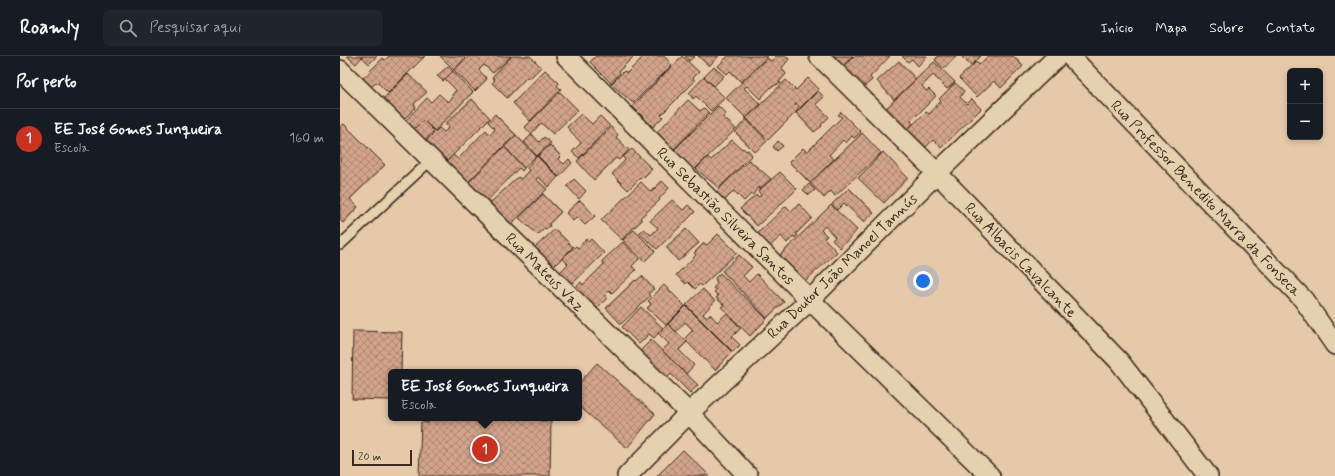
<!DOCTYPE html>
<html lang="pt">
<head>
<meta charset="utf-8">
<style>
  body { margin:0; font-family:Mynerve,sans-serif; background:#20242c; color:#f1f3f6 }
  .controls { position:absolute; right:12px; top:12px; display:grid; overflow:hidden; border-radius:6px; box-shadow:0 2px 6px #0003 }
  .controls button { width:36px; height:36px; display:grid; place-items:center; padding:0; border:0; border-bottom:1px solid #363941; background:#171b24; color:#f1f3f6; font:20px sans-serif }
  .scale { position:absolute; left:12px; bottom:10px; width:60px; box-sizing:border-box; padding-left:4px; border:2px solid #3b2a1e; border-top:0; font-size:11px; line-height:14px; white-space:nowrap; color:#3b2a1e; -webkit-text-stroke:3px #e5d1af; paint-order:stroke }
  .you { position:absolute; left:583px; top:225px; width:14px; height:14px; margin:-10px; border:3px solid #fff; border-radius:50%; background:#1a73e8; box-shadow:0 0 0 6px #1a73e833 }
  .badge { display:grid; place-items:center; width:26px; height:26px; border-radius:50%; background:#c8321e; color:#fff; font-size:13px; font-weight:700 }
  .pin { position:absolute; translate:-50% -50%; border:2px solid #fff; box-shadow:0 1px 4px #0006 }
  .popup { position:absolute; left:48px; top:313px; width:194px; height:52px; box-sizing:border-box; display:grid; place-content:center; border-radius:6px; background:#171b24; filter:drop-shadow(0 1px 3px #0005); font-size:13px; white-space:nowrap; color:#9ea1a6 }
  .popup b { font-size:15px; color:#f1f3f6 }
  .popup::after { content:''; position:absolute; left:50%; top:100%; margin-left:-8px; border:8px solid transparent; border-top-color:#171b24 }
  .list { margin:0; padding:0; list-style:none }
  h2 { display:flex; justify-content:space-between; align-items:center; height:52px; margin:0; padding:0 16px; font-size:17px }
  h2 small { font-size:13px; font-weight:400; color:#9ea1a6 }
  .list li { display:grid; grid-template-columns:26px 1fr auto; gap:12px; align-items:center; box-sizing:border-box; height:60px; padding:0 16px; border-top:1px solid #363941 }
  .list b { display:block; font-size:15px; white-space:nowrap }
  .list p { margin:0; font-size:13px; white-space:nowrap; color:#9ea1a6 }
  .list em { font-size:13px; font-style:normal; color:#9ea1a6 }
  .icon { flex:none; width:22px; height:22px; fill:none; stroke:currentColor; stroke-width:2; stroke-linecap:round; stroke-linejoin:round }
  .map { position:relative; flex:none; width:995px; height:420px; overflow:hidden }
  header { display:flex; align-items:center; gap:24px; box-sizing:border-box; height:56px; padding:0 20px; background:#171b24; border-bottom:1px solid #363941 }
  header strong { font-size:19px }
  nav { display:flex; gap:22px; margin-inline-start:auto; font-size:14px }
  .search { width:280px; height:36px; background:#20242c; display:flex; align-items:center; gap:10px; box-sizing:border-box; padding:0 14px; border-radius:6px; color:#9ea1a6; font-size:15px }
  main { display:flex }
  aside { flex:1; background:#171b24 }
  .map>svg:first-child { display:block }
  .building { fill:url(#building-cross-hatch); stroke:#3b2a1e }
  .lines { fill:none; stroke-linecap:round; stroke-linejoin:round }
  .lane-casing { stroke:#3b2a1e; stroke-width:12 }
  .street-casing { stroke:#3b2a1e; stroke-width:22 }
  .lane { stroke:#e5d1af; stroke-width:9 }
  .street { stroke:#e5d1af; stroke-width:19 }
  .labels { text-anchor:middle; stroke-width:3; stroke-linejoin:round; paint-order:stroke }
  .street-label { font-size:15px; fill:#3b2a1e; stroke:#e5d1af }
</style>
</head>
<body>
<header>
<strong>Roamly</strong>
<div class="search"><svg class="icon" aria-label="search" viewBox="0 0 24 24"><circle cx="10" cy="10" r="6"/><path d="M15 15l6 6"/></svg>Pesquisar aqui</div>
<nav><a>Início</a><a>Mapa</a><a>Sobre</a><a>Contato</a></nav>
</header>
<main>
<aside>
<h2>Por perto<small></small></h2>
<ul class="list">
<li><span class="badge">1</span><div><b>EE José Gomes Junqueira</b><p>Escola</p></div><em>160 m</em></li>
</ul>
</aside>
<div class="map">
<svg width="995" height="420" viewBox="0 0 995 420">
  <defs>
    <pattern id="building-cross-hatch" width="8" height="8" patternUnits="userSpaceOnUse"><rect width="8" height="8" fill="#d2a38a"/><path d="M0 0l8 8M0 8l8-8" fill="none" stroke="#ac8570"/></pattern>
  </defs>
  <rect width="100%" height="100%" fill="#e6c9a9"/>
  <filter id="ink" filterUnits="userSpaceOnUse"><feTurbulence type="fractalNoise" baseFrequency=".025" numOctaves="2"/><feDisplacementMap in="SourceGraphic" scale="8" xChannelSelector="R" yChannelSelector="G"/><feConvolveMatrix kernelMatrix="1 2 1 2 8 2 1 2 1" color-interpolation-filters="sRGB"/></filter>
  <g filter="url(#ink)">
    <path class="building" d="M7,0H37L29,8L22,1L16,8Z
      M49,0H79L80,2L85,0L48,37L37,26L31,31L22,23L43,2L45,4Z
      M100,0H123L125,2L114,14Z
      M129,0H171L153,17L144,9L139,14L147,23L135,35L114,14Z
      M172,0H190L201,11L189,23L187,21L167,42L152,27L155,24L152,21Z
      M256,0H294L279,15L280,17L271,27L250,6Z
      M304,0H324L332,9L293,47L271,28L284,15L287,17Z
      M342,0L359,16L353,22L355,25L321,59L323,61L313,71L292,50Z
      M345,0H355L349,5Z
      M358,0H379L369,10Z
      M388,0H428L401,26L390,15L387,18L378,10Z
      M436,0H445L449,3L442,12L446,18L439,26L441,27L431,31L420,43L407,30L404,32L421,49L406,62L386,42L427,2L431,5Z
      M489,0H513L500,12Z
      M514,0H550L530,21L532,24L520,34L501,13Z
      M562,0H587L578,10L572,3L568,6Z
      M598,0H617L603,13L595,4Z
      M621,0H641L631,10Z
      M648,0H673L683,10L661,32L654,25L637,41L619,22L636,6L639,9Z
      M559,5L576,23L554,44L537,25Z
      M594,6L615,26L607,33L593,19L582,30L586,35L589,33L596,40L571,65L573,68L563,77L542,56Z
      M108,10L113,15L103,25L97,20Z
      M374,11L384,20L374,30L364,21Z
      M205,14L219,27L217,30L221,33L190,65L173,47Z
      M113,15L133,36L95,75L83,64L71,76L62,68L87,42L91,46L99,38L108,46L113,41L112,39L116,34L105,23Z
      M68,18L87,36L74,48L76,51L62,65L41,45Z
      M364,21L385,42L371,55L356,40L353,43L349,37Z
      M468,22L479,33L460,52L456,47L455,49L459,53L428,84L406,62L446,24L456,34Z
      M615,27L624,35L620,41L627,48L632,43L641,53L601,92L593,84L584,93L566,75L586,56L589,58L601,45L599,43Z
      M478,35L484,41L476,48L489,61L481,69L482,70L474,76L456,57Z
      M220,36L238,54L213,78L201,67L191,78L185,71Z
      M132,43L150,62L103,109L82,89L99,72L104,76L109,72L105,68Z
      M348,44L360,55L364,52L369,57L334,93L317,76Z
      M378,50L386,58L383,61L396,73L354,114L334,94Z
      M501,56L521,76L514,82L512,80L506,87L503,84L489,99L494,103L470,127L449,106L463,92L467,96L502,61L498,59Z
      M155,58L176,79L124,130L103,110L113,99L118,103L146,74L150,79L155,73L148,66Z
      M241,58L252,68L260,60L270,70L239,102L232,96L241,87L227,71Z
      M406,63L427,85L415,96L395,76Z
      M83,64L94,75L82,88L71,76Z
      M4,68L45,109L10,143L18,151L3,167L0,164V71Z
      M271,71L278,79L276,81L289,94L279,104L276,102L254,124L237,105Z
      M522,77L541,97L495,140L491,135L484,142L470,127Z
      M192,78L199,86L204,81L211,87L197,100L184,86Z
      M176,79L196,100L184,112L164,90Z
      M392,84L402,93L403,92L406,95L408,94L412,99L379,132L356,113L368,101L371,104Z
      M438,85L443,90L437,95L433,91Z
      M210,89L221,100L218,103L224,108L229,103L232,107L219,121L198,100Z
      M164,90L184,112L182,115L179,112L142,150L124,131Z
      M292,93L312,113L303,122L301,121L288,134L272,118L285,104L283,101Z
      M543,96L568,122L544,147L518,122Z
      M197,100L218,121L209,131L198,121L196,123L207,133L167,172L149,148L178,121L181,123L189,114L187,112Z
      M409,104L431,123L420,133L418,131L413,139L411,138L404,145L394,135L385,144L376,136Z
      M440,116L457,133L417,170L400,153L416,139L419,141L421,139L418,135Z
      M234,123L246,135L239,143L227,130Z
      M322,125L329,132L319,143L320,144L300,162L302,164L282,184L261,164L301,126L311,136Z
      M469,128L475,134L469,139L463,134Z
      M509,132L534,157L524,166L504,147L497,154L492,148Z
      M203,138L221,156L209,168L210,170L206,173L205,172L198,179L179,162Z
      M240,144L255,160L245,169L237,161L233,165L226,157Z
      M332,144L343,154L348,149L355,156L317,193L299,177L304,173L311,179L318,172L310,165Z
      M459,148L472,162L456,178L458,179L455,182L454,180L447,187L441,180L430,190L418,177L446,150L451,155Z
      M491,149L517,174L500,192L492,184L495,181L485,170L481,174L487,180L484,182L497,196L464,226L439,200Z
      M215,173L233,191L210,214L191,195Z
      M346,173L359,187L338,205L326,191Z
      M294,174L315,195L304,206L283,184Z
      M378,178L397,197L362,230L360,228L355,233L348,226L346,228L336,219L356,199L354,197L364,187L367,189Z
      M246,183L248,186L251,183L264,197L232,228L220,216L228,208L222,202L236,190L238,192Z
      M283,186L299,203L292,210L296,214L272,237L269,234L265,239L267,242L252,257L231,237L241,226L243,229L264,208L262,205Z
      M399,199L412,211L403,220L409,226L417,218L444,246L427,262L382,215Z
      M380,217L427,263L410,280L381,251L384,249L376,242L378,240L374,236L376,234L373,232L377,228L375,222Z
      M302,220L314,233L308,238L310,240L281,268L266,252L295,224L296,225Z
      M324,229L345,250L326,269L307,252L311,248L308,245Z
      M363,233L375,245L363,258L366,261L370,258L377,266L387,257L401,272L392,281L400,289L393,296L346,249Z
      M346,250L392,296L375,314L344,283L353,274L345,266L336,276L328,268Z
      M301,251L323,272L314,282L309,278L299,288L282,271Z
      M328,268L347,286L339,294L354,309L346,318L322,294L329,288L318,277Z
      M13,275L62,276L61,316H51V344L12,343Z
      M311,284L358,329L350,337L331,318L322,328L294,301Z
      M257,307L315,358L287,392L239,350V327Z
      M88,362H200V365H211L210,420H79L81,366L88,367Z
      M343,394L370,420H317Z"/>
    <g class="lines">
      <g class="lane-casing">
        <path id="lane" d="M0,189L91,104"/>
      </g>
      <g class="street-casing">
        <path id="street" d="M226,0L470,244L650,420
          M479,0L597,117L779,305L868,420
          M730,0L963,243L995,289
          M0,14L349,357L408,420
          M287,420L349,357L470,244L597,117L718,0"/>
      </g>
      <use href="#lane" class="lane"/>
      <use href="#street" class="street"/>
    </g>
  </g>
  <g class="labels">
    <g class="street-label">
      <text transform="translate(866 142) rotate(46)" y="5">Rua Professor Benedito Marra da Fonseca</text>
      <text transform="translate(386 160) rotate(45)" y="5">Rua Sebastião Silveira Santos</text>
      <text transform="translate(681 204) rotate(46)" y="5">Rua Albacis Cavalcante</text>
      <text transform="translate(502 210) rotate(-44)" y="5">Rua Doutor João Manoel Tannús</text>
      <text transform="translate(205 216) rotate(45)" y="5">Rua Mateus Vaz</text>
    </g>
  </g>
</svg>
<div class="controls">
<button>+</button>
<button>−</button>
</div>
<div class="scale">20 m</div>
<div class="you"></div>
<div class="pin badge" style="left:145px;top:393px">1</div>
<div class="popup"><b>EE José Gomes Junqueira</b>Escola</div>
</div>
</main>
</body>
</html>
